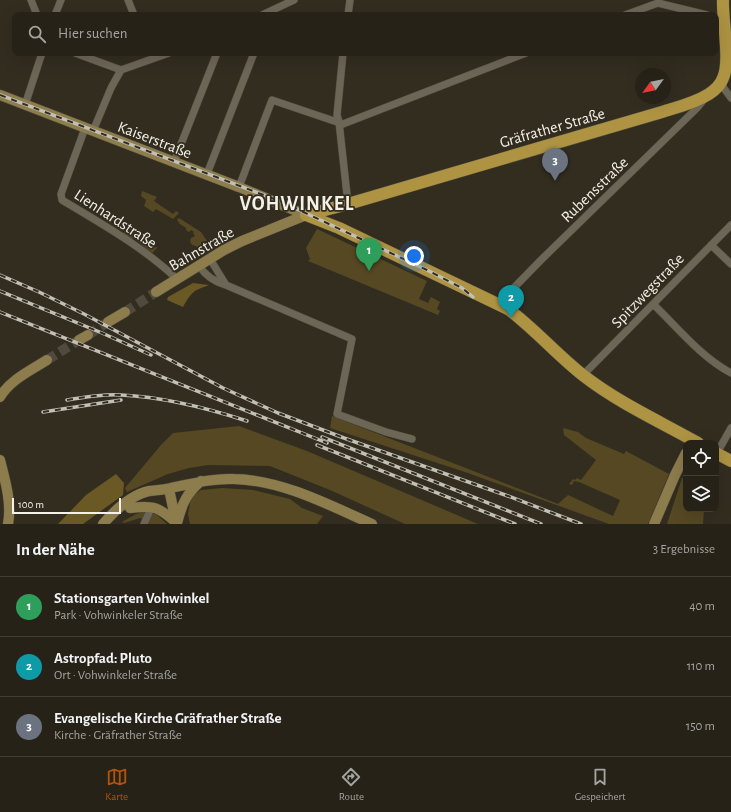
<!DOCTYPE html>
<html lang="de">
<head>
<meta charset="utf-8">
<style>
  body { margin:0; font-family:"Alegreya Sans",sans-serif; background:#2e2a20; color:#f1f3f6 }
  .controls { position:absolute; right:12px; bottom:12px; display:grid; overflow:hidden; border-radius:8px; box-shadow:0 4px 16px #0002 }
  .controls button { width:36px; height:36px; display:grid; place-items:center; padding:0; border:0; border-bottom:1px solid #423f36; background:#262217; color:#f1f3f6; font:20px sans-serif }
  .compass { position:absolute; left:635px; top:68px; width:36px; height:36px; border-radius:50%; background:#262217; box-shadow:0 4px 16px #0002; rotate:237deg }
  .scale { position:absolute; left:12px; bottom:10px; width:109px; box-sizing:border-box; padding-left:4px; border:2px solid #f4f1e8; border-top:0; font-size:11px; line-height:14px; white-space:nowrap; color:#f4f1e8; -webkit-text-stroke:3px #322d1f; paint-order:stroke }
  .you { position:absolute; left:414px; top:256px; width:14px; height:14px; margin:-10px; border:3px solid #fff; border-radius:50%; background:#1a73e8; box-shadow:0 0 0 6px #1a73e833 }
  .badge { display:grid; place-items:center; width:26px; height:26px; border-radius:50%; background:#b45309; color:#fff; font-size:13px; font-weight:700 }
  .pin { position:absolute; translate:-50% -33px; filter:drop-shadow(0 1px 2px #0008) }
  .pin::after { content:''; position:absolute; top:21px; width:14px; height:12px; background:inherit; clip-path:polygon(0 0,100% 0,50% 100%) }
  .list { margin:0; padding:0; list-style:none }
  h2 { display:flex; justify-content:space-between; align-items:center; height:52px; margin:0; padding:0 16px; font-size:17px }
  h2 small { font-size:13px; font-weight:400; color:#a4a4a1 }
  .list li { display:grid; grid-template-columns:26px 1fr auto; gap:12px; align-items:center; box-sizing:border-box; height:60px; padding:0 16px; border-top:1px solid #423f36 }
  .list b { display:block; font-size:15px; white-space:nowrap }
  .list p { margin:0; font-size:13px; white-space:nowrap; color:#a4a4a1 }
  .list em { font-size:13px; font-style:normal; color:#a4a4a1 }
  .icon { flex:none; width:22px; height:22px; fill:none; stroke:currentColor; stroke-width:2; stroke-linecap:round; stroke-linejoin:round }
  .map { position:relative; flex:none; width:731px; height:524px; overflow:hidden }
  .search { position:absolute; background:#262217; box-shadow:0 4px 16px #0002; left:12px; right:12px; top:12px; height:44px; display:flex; align-items:center; gap:10px; box-sizing:border-box; padding:0 14px; border-radius:8px; color:#a4a4a1; font-size:15px }
  .sheet { height:232px; background:#262217 }
  nav { display:flex; justify-content:space-around; align-items:center; box-sizing:border-box; height:56px; border-top:1px solid #423f36; background:#262217; font-size:11px; color:#a4a4a1 }
  nav a { display:grid; justify-items:center; gap:2px }
  nav .on { color:#b45309 }
  .map>svg:first-child { display:block }
  .green { fill:#554823 }
  .forest { fill:#6a5825 }
  .lines { fill:none; stroke-linecap:round; stroke-linejoin:round }
  .secondary-tunnel { stroke:#4f4a3d; stroke-width:10; stroke-dasharray:10 5; stroke-linecap:butt }
  .street-casing { stroke:#4e4a3e; stroke-width:8 }
  .secondary-casing { stroke:#4e4a3e; stroke-width:11 }
  .primary-casing { stroke:#4e4a3e; stroke-width:13 }
  .street { stroke:#6c6657; stroke-width:7 }
  .secondary { stroke:#8d7c4c; stroke-width:10 }
  .primary { stroke:#ad9342; stroke-width:12 }
  .rail-casing { stroke:#c2bfb4; stroke-width:3.5 }
  .rail { stroke:#322d1f; stroke-width:2; stroke-dasharray:6; stroke-linecap:butt }
  .labels { text-anchor:middle; stroke-width:3.5; stroke-linejoin:round; paint-order:stroke }
  .street-label { font-size:16px; fill:#f4f1e8; stroke:#322d1f }
  .district-label { font-size:20px; font-weight:bold; letter-spacing:1px; fill:#f4f1e8; stroke:#322d1f }
</style>
</head>
<body>
<div class="map">
<svg width="731" height="524" viewBox="0 0 731 524">
  <rect width="100%" height="100%" fill="#322d1f"/>
  <path class="green" d="M142,191L157,197L154,201L173,214L176,211L179,213L173,219L156,209L153,212L144,206L146,200L141,196Z
    M179,218L201,232L207,241L201,242V247L203,249L201,251L196,246L192,245L190,242L191,238L195,236L193,233L194,232L191,230L189,232L186,230V228L180,224L177,220Z
    M132,225L141,231L140,239L153,248L156,247L157,248L152,253L134,238L132,239L124,234V231L127,226Z
    M317,229L427,281L419,299L428,303L431,297L440,302L437,309L440,311L438,315L308,261L310,259L306,248Z
    M332,416L558,504L568,495L613,516L620,500L579,482L574,481L572,485L569,484L573,479L575,480L577,478L581,480L596,460L564,435L563,428L578,432L586,438L624,454L626,451L669,474L648,524H609L465,472L330,428Z
    M239,426L307,451L478,524H405L330,490L270,466L208,465L189,468L168,474L127,492L125,488L161,445L173,433Z
    M682,478L686,480V509H704L703,524H667Z
    M222,488L253,490L290,499L302,508L323,516L317,524H190L188,514L191,497L201,490Z
    M143,512L156,514L167,524H149V521L140,518L124,523L122,522L136,514Z"/>
  <path class="forest" d="M193,283L209,285C205,287 203,287 199,289C191,292 187,300 183,307L167,300L168,297Z
    M116,474L124,483L123,495L83,524H58L86,495Z"/>
  <g class="lines">
    <path class="secondary-tunnel" d="M125,312L156,292
      M88,335L108,322
      M47,360L79,340"/>
    <g class="street-casing">
      <path id="street" d="M31,0L37,15
        M128,0L134,15
        M55,15L61,0
        M262,15L294,0
        M348,15L350,0
        M625,15L658,3L707,15
        M75,53L121,70
        M343,53L337,115L339,122L348,204
        M720,83L731,98
        M25,105L42,53
        M85,128L61,194L62,200C102,224 143,247 177,279
        M93,131L111,88L121,70L169,53
        M174,162L217,53
        M207,174L254,53
        M239,187L272,100L343,124L526,53
        M711,245L731,264
        M210,259L226,285
        M199,266C206,276 214,282 226,285L352,339L337,414L386,432L412,439
        M498,304L543,258L697,108L705,98
        M654,305C678,328 701,357 731,373
        M583,375L731,225
        M717,453L731,428
        M144,524L149,513"/>
    </g>
    <g class="secondary-casing">
      <path id="secondary" d="M0,95L239,187L306,215
        M156,292L224,250L242,241L306,215
        M108,322L125,312
        M79,340L88,335
        M0,397C10,380 31,370 47,360
        M0,460C5,480 12,503 8,524
        M169,489L176,522
        M130,508C155,505 158,507 177,523
        M177,523C182,504 186,494 201,481
        M103,524C115,510 131,495 149,491C156,490 164,490 171,488C191,484 212,478 234,479C282,480 329,505 372,524
        M654,524L675,475L686,453"/>
    </g>
    <g class="primary-casing">
      <path id="primary" d="M306,215L348,204L662,112C678,107 695,103 709,94C715,90 721,84 723,78C731,61 722,20 723,0
        M306,215L339,228L508,309C535,329 557,355 584,376C619,403 659,421 698,443
        M716,453L731,461"/>
    </g>
    <use href="#street" class="street"/>
    <use href="#secondary" class="secondary"/>
    <use href="#primary" class="primary"/>
    <g class="rail-casing">
      <path id="rail" d="M0,95L282,202L427,270L462,288L473,297
        M0,275L39,292L84,314L223,388L278,413L344,438L508,496L581,524
        M0,291L102,333L151,355
        M0,312L327,443
        M67,400C85,397 103,394 121,395C164,397 207,408 247,421
        M43,412L121,400
        M322,437L541,524
        M317,445L515,524"/>
    </g>
    <use href="#rail" class="rail"/>
  </g>
  <g class="labels">
    <g class="street-label">
      <text transform="translate(552 127) rotate(-16)" y="6">Gräfrather Straße</text>
      <text transform="translate(155 139) rotate(21)" y="6">Kaiserstraße</text>
      <text transform="translate(594 189) rotate(-44)" y="6">Rubensstraße</text>
      <text transform="translate(116 218) rotate(33)" y="6">Lienhardstraße</text>
      <text transform="translate(201 248) rotate(-30)" y="6">Bahnstraße</text>
      <text transform="translate(647 290) rotate(-46)" y="6">Spitzwegstraße</text>
    </g>
    <g class="district-label">
      <text x="297" y="210">VOHWINKEL</text>
    </g>
  </g>
</svg>
<div class="controls">
<button><svg class="icon" aria-label="locate" viewBox="0 0 24 24"><circle cx="12" cy="12" r="6"/><path d="M12 2v4M12 18v4M2 12h4M18 12h4"/></svg></button>
<button><svg class="icon" aria-label="layers" viewBox="0 0 24 24"><path d="M12 4l9 5-9 5-9-5zM3 14l9 5 9-5"/></svg></button>
</div>
<svg class="compass" viewBox="-18 -18 36 36"><path d="M0-13l5 13h-10z" fill="#e53935"/><path d="M0 13l5-13h-10z" fill="#a4a4a1"/></svg>
<div class="scale">100 m</div>
<div class="you"></div>
<div class="pin badge" style="left:369px;top:271px;background:#2e9e5b">1</div>
<div class="pin badge" style="left:511px;top:318px;background:#0f9aa8">2</div>
<div class="pin badge" style="left:555px;top:181px;background:#6b7280">3</div>
<div class="search"><svg class="icon" aria-label="search" viewBox="0 0 24 24"><circle cx="10" cy="10" r="6"/><path d="M15 15l6 6"/></svg>Hier suchen</div>
</div>
<section class="sheet">
<h2>In der Nähe<small>3 Ergebnisse</small></h2>
<ul class="list">
<li><span class="badge" style="background:#2e9e5b">1</span><div><b>Stationsgarten Vohwinkel</b><p>Park · Vohwinkeler Straße</p></div><em>40 m</em></li>
<li><span class="badge" style="background:#0f9aa8">2</span><div><b>Astropfad: Pluto</b><p>Ort · Vohwinkeler Straße</p></div><em>110 m</em></li>
<li><span class="badge" style="background:#6b7280">3</span><div><b>Evangelische Kirche Gräfrather Straße</b><p>Kirche · Gräfrather Straße</p></div><em>150 m</em></li>
</ul>
</section>
<nav>
<a class="on"><svg class="icon" aria-label="map" viewBox="0 0 24 24"><path d="M3 6l6-2 6 2 6-2v14l-6 2-6-2-6 2zM9 4v14M15 6v14"/></svg>Karte</a>
<a><svg class="icon" aria-label="directions" viewBox="0 0 24 24"><path d="M12 3l9 9-9 9-9-9zM9 14v-3h6M13 9l2 2-2 2"/></svg>Route</a>
<a><svg class="icon" aria-label="saved" viewBox="0 0 24 24"><path d="M7 4h10v16l-5-4-5 4z"/></svg>Gespeichert</a>
</nav>
</body>
</html>
